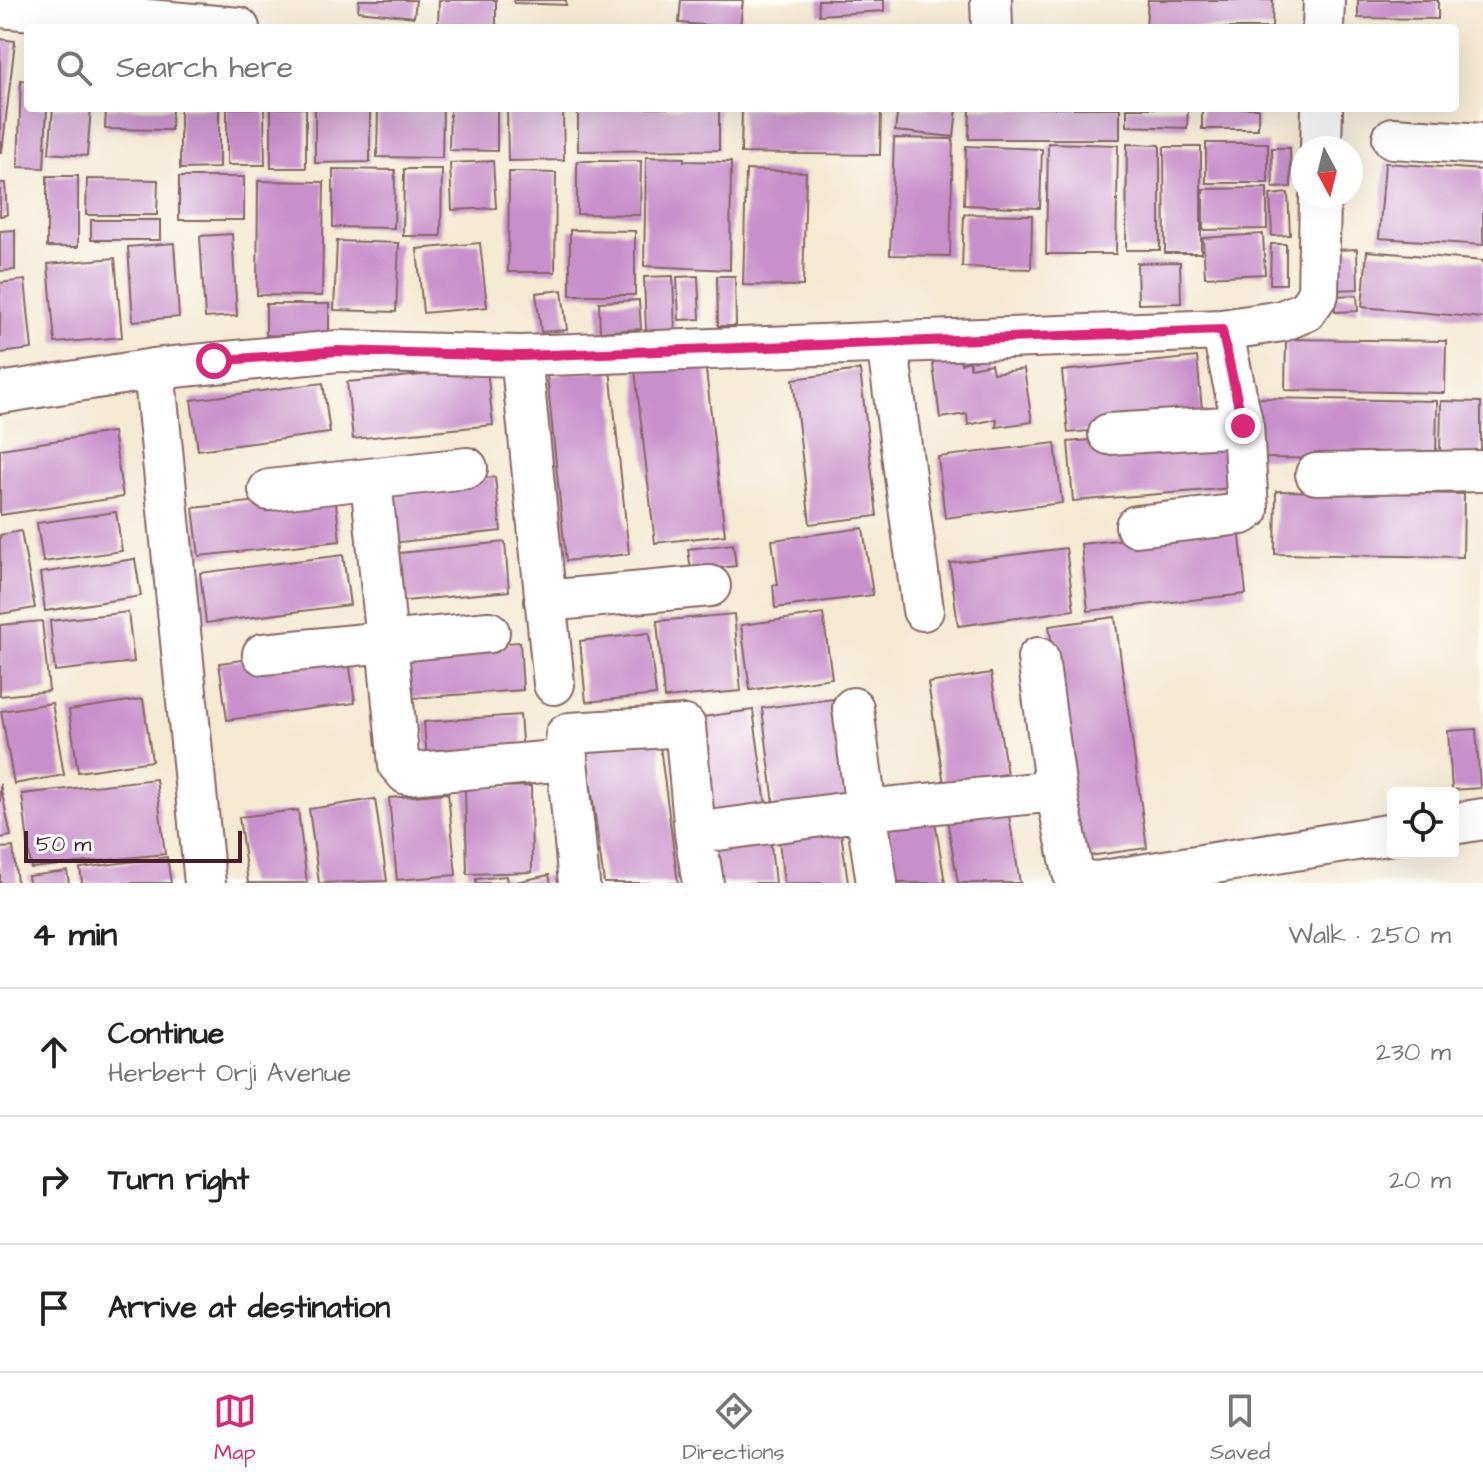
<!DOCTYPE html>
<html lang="en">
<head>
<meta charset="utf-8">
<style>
  body { margin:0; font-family:"Architects Daughter",sans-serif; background:#f6f6f6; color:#222 }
  .controls { position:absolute; right:24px; bottom:24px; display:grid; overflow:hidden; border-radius:8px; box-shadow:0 8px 32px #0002 }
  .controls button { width:72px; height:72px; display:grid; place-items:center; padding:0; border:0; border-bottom:2px solid #e0e0e0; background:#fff; color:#222; font:40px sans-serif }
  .compass { position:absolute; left:1291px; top:136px; width:72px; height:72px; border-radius:50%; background:#fff; box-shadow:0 8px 32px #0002; rotate:173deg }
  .scale { position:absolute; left:24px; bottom:20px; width:218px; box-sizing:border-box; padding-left:8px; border:4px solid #4a1f2b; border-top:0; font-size:22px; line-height:28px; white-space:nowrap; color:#4a1f2b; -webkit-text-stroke:6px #fdfcf7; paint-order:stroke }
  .stop { position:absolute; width:24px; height:24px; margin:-18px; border:6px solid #db2777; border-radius:50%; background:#fff }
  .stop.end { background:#db2777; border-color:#fff; box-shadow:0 2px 8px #0008 }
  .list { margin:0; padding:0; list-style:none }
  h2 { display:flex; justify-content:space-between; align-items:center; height:104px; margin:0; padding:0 32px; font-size:34px }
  h2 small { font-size:26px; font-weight:400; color:#767676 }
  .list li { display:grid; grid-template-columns:52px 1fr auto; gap:24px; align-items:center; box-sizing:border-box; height:128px; padding:0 32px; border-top:2px solid #e0e0e0 }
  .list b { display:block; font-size:30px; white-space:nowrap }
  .list p { margin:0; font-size:26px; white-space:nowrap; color:#767676 }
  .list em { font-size:26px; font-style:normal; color:#767676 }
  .icon { flex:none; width:44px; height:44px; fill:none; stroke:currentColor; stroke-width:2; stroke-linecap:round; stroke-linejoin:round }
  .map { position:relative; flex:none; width:1483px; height:883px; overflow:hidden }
  .search { position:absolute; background:#fff; box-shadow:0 8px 32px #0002; left:24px; right:24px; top:24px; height:88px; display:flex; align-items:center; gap:20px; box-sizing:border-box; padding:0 28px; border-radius:8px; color:#767676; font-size:30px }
  .sheet { height:488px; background:#fff }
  nav { display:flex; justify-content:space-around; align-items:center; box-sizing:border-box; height:112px; border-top:2px solid #e0e0e0; background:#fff; font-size:22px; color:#767676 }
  nav a { display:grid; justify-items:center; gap:4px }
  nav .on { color:#db2777 }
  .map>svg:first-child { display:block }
  .building { fill:#c890cb }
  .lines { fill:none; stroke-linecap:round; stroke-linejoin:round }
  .minor-casing { stroke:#866665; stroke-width:44 }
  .minor { stroke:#fff; stroke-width:40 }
  .route { stroke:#db2777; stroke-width:10 }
</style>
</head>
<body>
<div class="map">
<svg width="1483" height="883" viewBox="0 0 1483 883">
  <rect width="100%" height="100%" fill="#fdfcf7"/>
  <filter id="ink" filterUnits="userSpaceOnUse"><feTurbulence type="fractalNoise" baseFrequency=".0125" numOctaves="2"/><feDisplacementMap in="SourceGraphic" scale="16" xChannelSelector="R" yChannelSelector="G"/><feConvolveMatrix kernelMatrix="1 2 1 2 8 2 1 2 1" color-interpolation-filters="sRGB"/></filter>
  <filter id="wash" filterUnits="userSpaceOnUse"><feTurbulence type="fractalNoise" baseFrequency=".006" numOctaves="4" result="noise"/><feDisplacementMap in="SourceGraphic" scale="32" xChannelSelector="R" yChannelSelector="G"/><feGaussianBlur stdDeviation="1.8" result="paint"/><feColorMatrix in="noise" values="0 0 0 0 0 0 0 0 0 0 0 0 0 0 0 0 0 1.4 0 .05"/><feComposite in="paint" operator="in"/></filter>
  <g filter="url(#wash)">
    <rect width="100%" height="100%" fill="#f4e9d1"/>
    <g id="blocks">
      <path class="building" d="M359,0H416L414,17L358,11Z
        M439,0H496V26L438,24Z
        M514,0H566V5L514,3Z
        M681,0H743L740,28L679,23Z
        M818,0H884V11L819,15Z
        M1148,0H1273L1272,28H1146Z
        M1358,0H1438V19L1358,18Z
        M0,39L15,41L2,152H0Z
        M21,80L28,81V108H47L44,168L18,167Z
        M53,108H91L87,156L49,153Z
        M106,108H172L171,130L105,129Z
        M180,108H219V168L180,169Z
        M227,108H264L265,165H227Z
        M271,108H306V168H271Z
        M315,108H370V162L315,163Z
        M378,108H443L442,158L377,157Z
        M450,108H497V151L449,150Z
        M507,108H563L564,160L508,161Z
        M578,108H719V150L578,151Z
        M742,108L881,109L880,155L741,153Z
        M898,108H957L954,137L895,131Z
        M970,108H1120V139H969Z
        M1127,108H1188L1187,128L1127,126Z
        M1202,108H1258V129H1202Z
        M894,138L953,139L950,256L890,255Z
        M1048,143L1118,145L1116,254H1046Z
        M1206,143H1268V183H1206Z
        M1127,144L1160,145V250H1126Z
        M966,146L1042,149L1040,208L964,205Z
        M1164,147H1201V253H1165Z
        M1272,148H1290L1291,187L1273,188Z
        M646,157L684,158V161L731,162L730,270L644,266Z
        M493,161L496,208L452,210L450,163Z
        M577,161H641L640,215L577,214Z
        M1385,163L1483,170V245L1379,238Z
        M333,169L395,170L394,228L333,227Z
        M404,169H442L441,236H403Z
        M746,170L806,172L803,286L743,285Z
        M509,172L556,173L555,272H508Z
        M47,176H78V247H47Z
        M179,177H244V220H179Z
        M87,179L158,180L157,215H86Z
        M258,181L324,182L322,296L257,295Z
        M0,183H5L7,215L0,216Z
        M1267,188V229L1203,230V189Z
        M1288,193L1290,235L1272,236L1270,195Z
        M964,214L1032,215L1031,269L962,267Z
        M91,220H160V240H91Z
        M15,230V270L0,271V231Z
        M570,230L635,231V295H570Z
        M232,234L237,316L205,318L200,236Z
        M1263,234L1265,274L1205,277L1203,238Z
        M337,241L399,243L396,312L334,310Z
        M174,243L179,317L133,321L128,247Z
        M480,243L487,307L423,313L417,249Z
        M1271,244H1286V284H1270Z
        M1357,249L1358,289L1336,290V250Z
        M1367,251L1483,261V318L1362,307Z
        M115,258L122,337L55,343L48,264Z
        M1180,262L1181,303L1138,304L1137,263Z
        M673,276L675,330L646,331L644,277Z
        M698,276L700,319L679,320L677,277Z
        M717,276H735L736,326H718Z
        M25,280L32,349L0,353V283Z
        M562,290L567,330L541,332L536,293Z
        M1357,295L1358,311L1335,312V296Z
        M639,300L641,329L600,332L599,302Z
        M266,304H329V336L266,335Z
        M1286,339L1446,341L1445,393L1285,390Z
        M959,354L961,364L970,361V368L991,364L993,373L1024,369L1032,422L996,427L997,419L968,425L967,414L940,418L932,358Z
        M1197,357L1203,420L1068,433L1062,371Z
        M705,362L725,535L655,543L635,370Z
        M487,369L493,425L353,439L347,382Z
        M610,369L629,554L566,561L547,376Z
        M860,370L877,516L810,524L793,379Z
        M323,383L330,433L198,450L191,400Z
        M1258,398L1437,401L1436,460L1256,458Z
        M1441,401L1481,402V456L1440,455Z
        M1228,428L1233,488L1073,501L1068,442Z
        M113,432L123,497L0,515V449Z
        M1055,443L1062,503L945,518L938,457Z
        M495,477L501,531L391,543L385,489Z
        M1276,491L1464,494L1463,557L1275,554Z
        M335,493L340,541L199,556L193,508Z
        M116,512L122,551L43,562L37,523Z
        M1239,527L1246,594L1088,611L1081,544Z
        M863,528L873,595L775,608L773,585H778L772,540Z
        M21,531L35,608L0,614V535Z
        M505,542L509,591L395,602L390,554Z
        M733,544L736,566L691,571L688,549Z
        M1066,548L1074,610L958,626L950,563Z
        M343,555L350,605L206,623L200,573Z
        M135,559L141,596L45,611L40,573Z
        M128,612L134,662L55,671L50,621Z
        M734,614L741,691L664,698L657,621Z
        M823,614L832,678L750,690L741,625Z
        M1115,617L1147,848L1081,857L1049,626Z
        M42,621L49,691L0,696V625Z
        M649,633L656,695L586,702L580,641Z
        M520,642L523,690L399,699L396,651Z
        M347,646L355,703L227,720L219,663Z
        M991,673L1007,774L944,784L928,683Z
        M143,699L152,761L78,772L69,710Z
        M833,699L846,804L775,812L762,708Z
        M52,703L64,775L14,784L1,711Z
        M753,710L767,812L709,821L695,718Z
        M520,715L523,754L427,761L424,722Z
        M1476,729L1480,788L1452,790L1448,731Z
        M659,739L678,883H604L586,749Z
        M156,779L165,854L31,868L22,794Z
        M0,784L11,836L0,838Z
        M531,786L532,872L467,874L465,788Z
        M448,793L456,875L397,880L389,798Z
        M375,799L387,881L319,883L309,809Z
        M298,810L307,883H248L239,817Z
        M1008,810L1020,883H958L947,819Z
        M934,815L945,883H884L875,824Z
        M841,832L848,883H784L779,840Z
        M770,837L775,883H713L708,846Z
        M13,847L17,883H0V848Z
        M167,857L171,883H82L80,868Z
        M67,871L69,883H29L28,876Z
        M549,875L551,883H515V882Z
        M506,876L507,883H476V879Z"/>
    </g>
  </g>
  <g filter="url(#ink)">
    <use href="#blocks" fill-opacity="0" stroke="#866665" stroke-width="2"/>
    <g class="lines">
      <g class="minor-casing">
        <path id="minor" d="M991,0L992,28
          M0,7L239,28
          M1323,28L1324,0
          M1393,138L1483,144
          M1321,148L1322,108
          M887,342L923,610
          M521,356L554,684
          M154,369L205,883
          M0,393L154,369L338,351L521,356L1222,330L1282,321L1306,311L1318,294L1320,196
          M1109,434L1243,426
          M1316,474L1483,471
          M371,479L399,765L407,774L567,760L579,883
          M269,490L467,468
          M1136,526L1242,514L1248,510L1243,426L1222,330
          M545,601L710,586
          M263,654L489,632
          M1038,658L1056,791L1073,873L1085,881L1097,882L1393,834
          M567,760L566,735L570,733L685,726L695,833L703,883
          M1453,824L1483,819
          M695,833L866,810L853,708
          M877,883L866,810L1056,791"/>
      </g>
      <use href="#minor" class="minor"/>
    </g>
  </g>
  <g class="lines" filter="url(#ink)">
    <path class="route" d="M214,361L338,351L521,356L1222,330L1243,426"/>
  </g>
</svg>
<div class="controls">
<button><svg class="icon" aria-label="locate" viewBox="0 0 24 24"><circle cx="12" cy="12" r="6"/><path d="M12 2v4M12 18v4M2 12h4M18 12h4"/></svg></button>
</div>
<svg class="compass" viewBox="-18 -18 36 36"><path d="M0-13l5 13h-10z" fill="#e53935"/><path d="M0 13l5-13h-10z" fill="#767676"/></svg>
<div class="scale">50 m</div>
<div class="stop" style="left:214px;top:361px"></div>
<div class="stop end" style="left:1243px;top:426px"></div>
<div class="search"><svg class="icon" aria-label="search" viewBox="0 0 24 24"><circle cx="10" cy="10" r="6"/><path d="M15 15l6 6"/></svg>Search here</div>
</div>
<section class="sheet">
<h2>4 min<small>Walk · 250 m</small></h2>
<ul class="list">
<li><svg class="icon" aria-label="ahead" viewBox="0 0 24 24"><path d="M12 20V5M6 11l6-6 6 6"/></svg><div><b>Continue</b><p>Herbert Orji Avenue</p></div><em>230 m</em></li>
<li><svg class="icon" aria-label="right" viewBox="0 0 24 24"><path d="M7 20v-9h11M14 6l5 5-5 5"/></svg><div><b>Turn right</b></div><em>20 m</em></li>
<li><svg class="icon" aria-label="arrive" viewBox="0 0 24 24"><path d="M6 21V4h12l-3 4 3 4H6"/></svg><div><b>Arrive at destination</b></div></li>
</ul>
</section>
<nav>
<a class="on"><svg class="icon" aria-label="map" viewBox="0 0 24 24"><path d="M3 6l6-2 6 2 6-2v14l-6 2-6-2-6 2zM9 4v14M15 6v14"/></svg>Map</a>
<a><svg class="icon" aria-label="directions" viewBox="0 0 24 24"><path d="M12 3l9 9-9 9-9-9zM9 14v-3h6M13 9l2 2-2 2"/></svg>Directions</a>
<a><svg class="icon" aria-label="saved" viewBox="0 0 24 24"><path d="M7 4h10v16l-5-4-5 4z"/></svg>Saved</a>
</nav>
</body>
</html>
